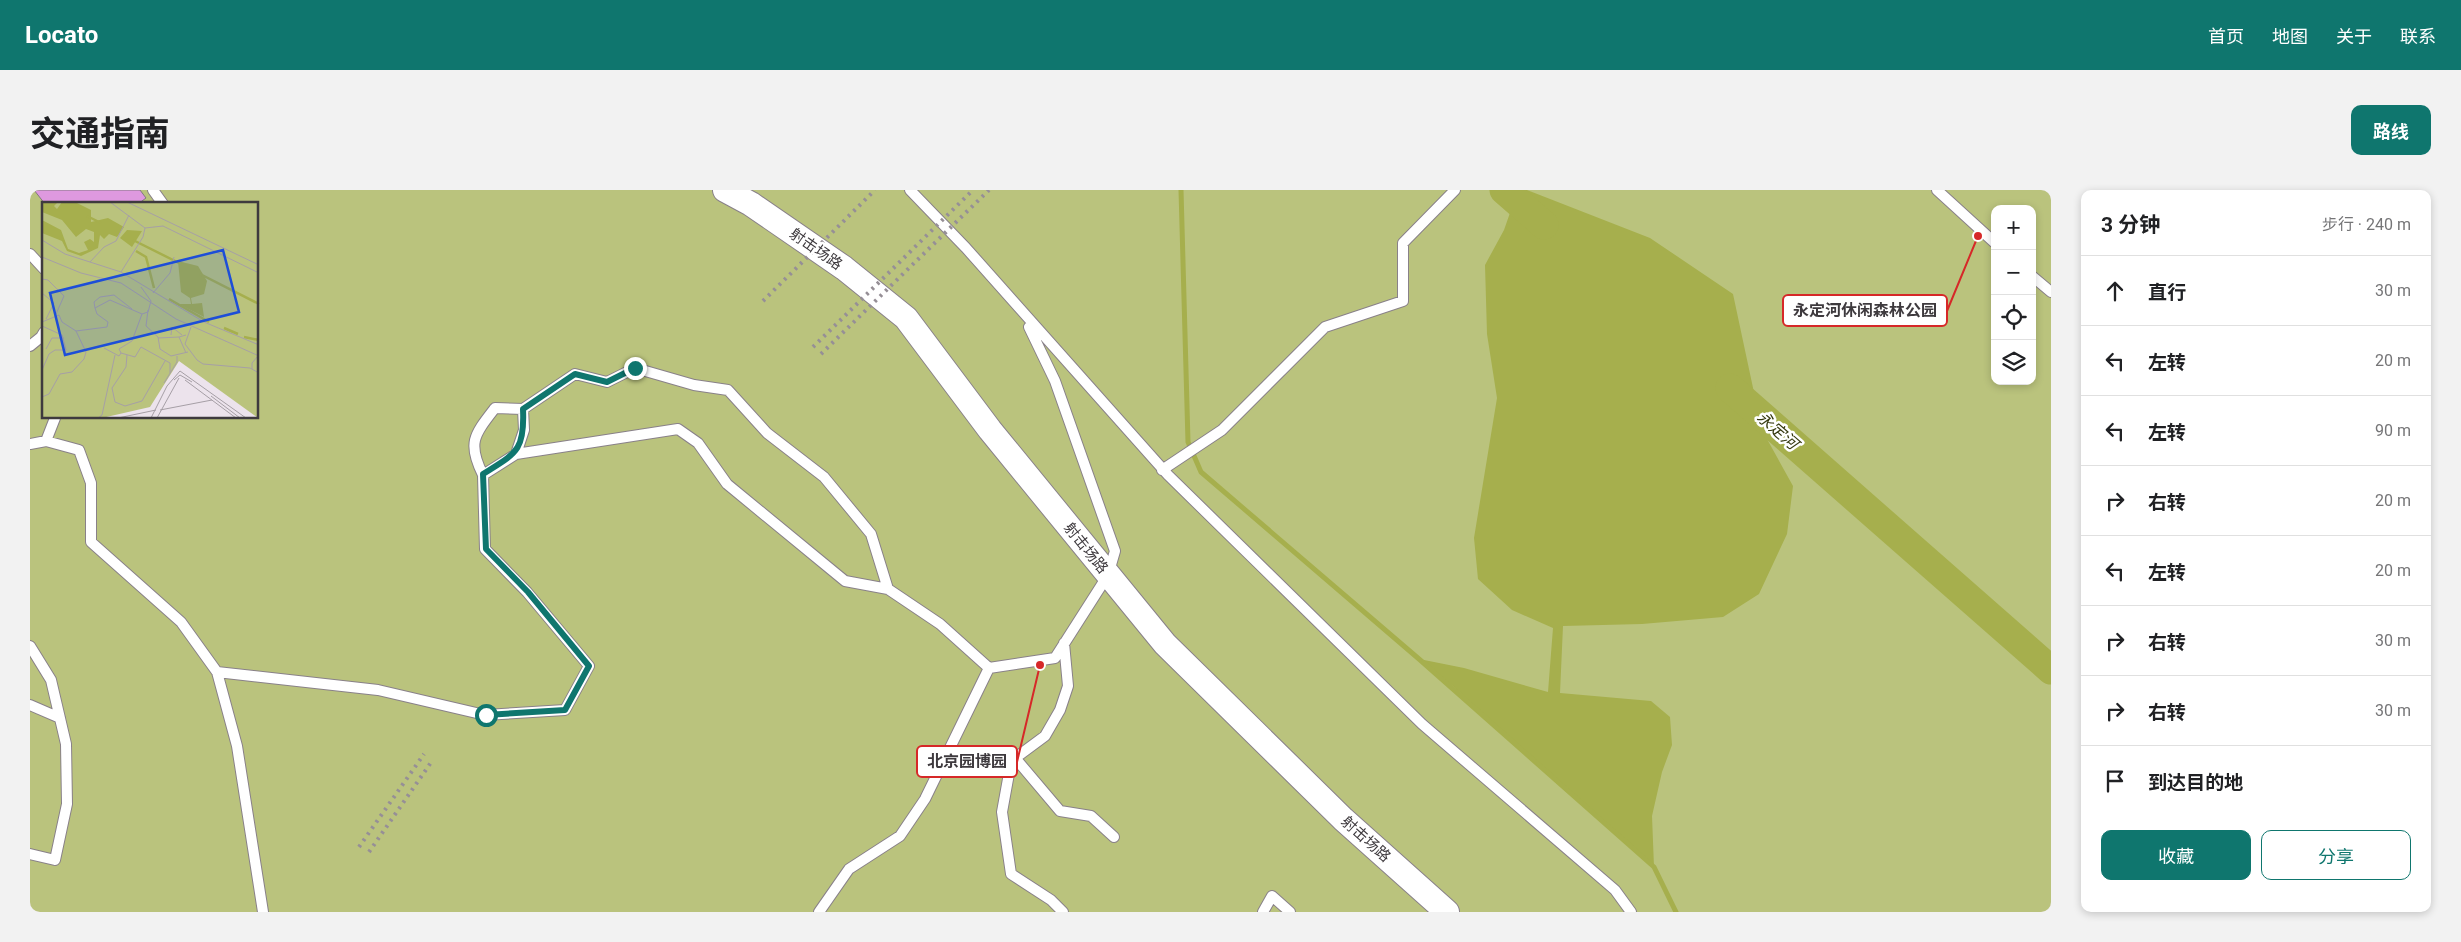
<!DOCTYPE html>
<html lang="zh">
<head>
<meta charset="utf-8">
<style>
  body { margin:0; font-family:Roboto,"Noto Sans SC",sans-serif; background:#f2f2f2; color:#202124 }
  .controls { position:absolute; right:15px; top:15px; display:grid; overflow:hidden; border-radius:10px; box-shadow:0 2px 8px #0003 }
  .controls button { width:45px; height:45px; display:grid; place-items:center; padding:0; border:0; border-bottom:1px solid #e0e0e0; background:#fff; color:#202124; font:25px sans-serif }
  .stop { position:absolute; width:15px; height:15px; margin:-11px; border:4px solid #0f766e; border-radius:50%; background:#fff }
  .stop.end { background:#0f766e; border-color:#fff; box-shadow:0 1px 5px #0008 }
  .list { margin:0; padding:0; list-style:none }
  h2 { display:flex; justify-content:space-between; align-items:center; height:65px; margin:0; padding:0 20px; font-size:21px }
  h2 small { font-size:16px; font-weight:400; color:#757577 }
  .list li { display:grid; grid-template-columns:32px 1fr auto; gap:15px; align-items:center; box-sizing:border-box; height:70px; padding:0 20px; border-top:1px solid #e0e0e0 }
  .list b { display:block; font-size:19px; white-space:nowrap }
  .list em { font-size:16px; font-style:normal; color:#757577 }
  .actions { display:flex; gap:10px; padding:15px 20px }
  .actions a { flex:1; padding:11px 0; border:1px solid #0f766e; border-radius:10px; text-align:center; font-size:18px; color:#0f766e }
  .actions .main { background:#0f766e; color:#fff }
  .icon { flex:none; width:28px; height:28px; fill:none; stroke:currentColor; stroke-width:2; stroke-linecap:round; stroke-linejoin:round }
  .map { position:relative; flex:none; width:2021px; height:722px; overflow:hidden; border-radius:10px }
  header { display:flex; align-items:center; gap:30px; box-sizing:border-box; height:70px; padding:0 25px; background:#0f766e; color:#fff }
  header strong { font-size:24px }
  nav { display:flex; gap:28px; margin-inline-start:auto; font-size:18px }
  .intro { display:flex; align-items:center; justify-content:space-between; box-sizing:border-box; height:120px; padding:0 30px }
  h1 { margin:0; font-size:35px }
  .button { padding:12px 22px; border-radius:10px; background:#0f766e; color:#fff; font-size:18px; font-weight:700 }
  main { display:flex; gap:30px; padding:0 30px }
  aside { flex:1; background:#fff; border-radius:10px; box-shadow:0 2px 8px #0003 }
  .map>svg:first-child { display:block }
  .green { fill:#bac37d; fill-rule:evenodd }
  .water { fill:#a6af4d }
  .lines { fill:none; stroke-linecap:round; stroke-linejoin:round }
  .stream { stroke:#a6af4d; stroke-width:5 }
  .river { stroke:#a6af4d; stroke-width:29 }
  .building { fill:#de99df; stroke:#817981 }
  .service-casing { stroke:#898189; stroke-width:12 }
  .tertiary-casing { stroke:#898189; stroke-width:26 }
  .service { stroke:#fff; stroke-width:10 }
  .tertiary { stroke:#fff; stroke-width:24 }
  .rail { stroke:#968f96; stroke-width:4; stroke-dasharray:2.5 5; stroke-linecap:butt }
  .route { stroke:#0f766e; stroke-width:6 }
  .labels { text-anchor:middle; stroke-width:5; stroke-linejoin:round; paint-order:stroke }
  .street-label { font-size:15px; fill:#3e3a3e; stroke:#fff }
  .water-label { font-size:16px; font-style:italic; fill:#363910; stroke:#fff }
  .inset-river { fill:none; stroke:#a6af4d; stroke-width:2.5 }
  .inset-road { fill:none; stroke:#a69fa6; stroke-width:1 }
  .view { fill:#1d4ed8; fill-opacity:0.15; stroke:#1d4ed8; stroke-width:2.5 }
  .inset-edge { fill:none; stroke:#3e3a3e; stroke-width:2.5 }
  .leader { fill:none; stroke:#d62828; stroke-width:2 }
  .callout-dot { fill:#d62828; stroke:#fff; stroke-width:2 }
  .callout { fill:#fff; stroke:#d62828; stroke-width:2 }
  .callout-label { font-size:16px; text-anchor:middle; font-weight:bold; fill:#3e3a3e }
</style>
</head>
<body>
<header>
<strong>Locato</strong>
<nav><a>首页</a><a>地图</a><a>关于</a><a>联系</a></nav>
</header>
<div class="intro"><h1>交通指南</h1><a class="button">路线</a></div>
<main>
<div class="map">
<svg width="2021" height="722" viewBox="0 0 2021 722">
  <rect width="100%" height="100%" fill="#ece3ec"/>
  <path class="green" d="M0,0H2021V722H0ZM14,14H228V228H14ZM1965,19H2002V191H1965Z"/>
  <path class="water" d="M1488,0H1497L1620,48L1703,104L1732,240L1763,296L1757,344L1729,404L1693,427L1612,434L1533,436L1530,503L1621,511L1640,527L1642,555L1632,582L1622,626L1624,677L1533,599L1424,497L1389,469L1434,478L1518,502L1523,438L1482,420L1448,389L1444,348L1467,208L1457,144L1455,75L1474,40Z"/>
  <g class="lines">
    <path class="stream" d="M1151,0L1158,252L1171,282L1389,469L1624,677L1646,722"/>
    <path class="river" d="M1474,0L1514,35
      M1700,198L2021,480"/>
  </g>
  <path class="building" d="M4,0H110L116,8L108,14H15Z"/>
  <g class="lines">
    <g class="service-casing">
      <path id="service" d="M123,0L133,14
        M880,0L936,58L1138,285L1392,534L1585,700L1601,722
        M1907,0L1965,53
        M0,64L14,79
        M2002,86L2021,102
        M0,156L11,147L14,142
        M16,251L25,228
        M0,254L16,251L49,260L61,293V352L151,432L187,482L207,556L233,722
        M486,264L494,240L493,219
        M1132,280L1192,240L1295,137L1373,111V53L1425,0
        M453,285C437,253 444,245 465,218L493,219L545,184L577,192L605,178L664,195L698,200L737,243L794,287L841,344L858,399
        M0,456L21,490L36,554L37,614L25,670L0,664
        M187,482L348,500L455,525L535,520L559,476L497,402L455,359L453,285L486,264L648,239L668,253L697,294L815,391L858,399L910,434L959,478
        M0,515L30,528
        M986,569L1030,621L1061,626L1084,647
        M789,722L819,679L870,646L895,609L959,478L1025,468L1078,385L1085,361L1025,191L999,137
        M1033,722L1021,710L981,684L972,622L980,578L988,566L1015,546L1030,520L1038,496L1034,453
        M1233,722L1242,706L1260,722"/>
    </g>
    <g class="tertiary-casing">
      <path id="tertiary" d="M695,0L721,14L814,78L876,128L960,240L1135,454L1313,629L1417,722"/>
    </g>
    <use href="#service" class="service"/>
    <use href="#tertiary" class="tertiary"/>
    <path class="rail" d="M733,111L845,0
      M783,157L943,0
      M791,164L959,0
      M329,657L394,564
      M339,662L402,571"/>
  </g>
  <g class="lines">
    <path class="route" d="M456,525L535,520L559,476L498,402L456,359L453,284C486,263 495,261 493,219L545,184L577,192L605,178"/>
  </g>
  <g class="labels">
    <g class="street-label">
      <text transform="translate(786 59) rotate(35)" y="5">射击场路</text>
      <text transform="translate(1056 358) rotate(51)" y="5">射击场路</text>
      <text transform="translate(1336 649) rotate(42)" y="5">射击场路</text>
    </g>
    <g class="water-label">
      <text transform="translate(1748 240) rotate(41)" y="6">永定河</text>
    </g>
  </g>
  <g transform="translate(12 12)">
    <rect width="216" height="216" fill="#ece3ec"/>
    <path d="M0,0H216V216L137,159L108,205L60,216H0Z" fill="#bac37d"/>
    <path d="M0,0H16L12,4L15,7L20,0H33L49,8V20L66,16L82,25L75,35L67,32L62,37L58,33L56,46L39,54L25,49L20,39L0,31V18L19,28L26,47L37,51L46,48L42,40L48,37L52,40V30L44,27L34,35L20,18L0,10ZM85,28L100,29L90,45L78,36ZM136,59L156,64L165,79L162,92L149,96L150,102L160,101L162,115L137,102H149L148,96L139,90Z" fill="#a6af4d"/>
    <path class="inset-river" d="M45,14L59,21M91,38L139,62M94,49L104,55L112,86M158,72L217,102M127,97L167,120M182,126L196,132M202,135L217,138"/>
    <path class="inset-road" d="M68,0L103,26L121,24L217,71M85,0L217,63M0,38L23,52L79,70L162,120L217,143M0,55L39,71L79,81L134,117L217,154M48,60L62,45L74,39L87,13M79,70L101,35L103,26M0,77L6,78L22,94L14,112M99,85L109,99L106,110L100,112L90,139L77,147L79,151L93,155L99,145L128,161V171M0,91L12,101L4,117M111,91L128,71L132,55M53,106L52,100L58,95L72,93L90,107M106,108L104,124L116,135L118,147L129,154L146,150M0,120L17,113L20,120L34,129L44,150L42,157L30,170L18,172L7,192L0,195M0,124L20,133L24,148H13L7,152L0,168M149,125L143,142L155,158L161,162L208,166L217,171M34,129L65,125L66,120L55,112L53,106L68,98L100,112M129,133L130,125L140,133M144,133L137,135L144,151M116,136L137,135M62,146L77,154L79,151M4,147L10,136H22M85,153L84,165L70,186L73,200L83,204L100,199L123,159M210,167V161L216,154M132,178L138,173L150,180M143,178L194,216M122,181L135,160V154M169,194L198,216M118,208L170,198M56,216L60,213L73,153M76,216L114,208M109,216L125,184L138,169L204,216M115,216L137,176"/>
    <path class="view" d="M181,48L197,110L23,153L8,91Z"/>
    <rect width="216" height="216" class="inset-edge"/>
  </g>
  <path class="leader" d="M1948 46L1917 121M1010 475L987 572"/>
  <g class="callout-dot">
    <circle cx="1948" cy="46" r="5"/>
    <circle cx="1010" cy="475" r="5"/>
  </g>
  <g class="callout">
    <rect x="1753" y="105" width="164" height="31" rx="5"/>
    <rect x="887" y="556" width="100" height="31" rx="5"/>
  </g>
  <g class="callout-label">
    <text x="1835" y="126">永定河休闲森林公园</text>
    <text x="937" y="577">北京园博园</text>
  </g>
</svg>
<div class="controls">
<button>+</button>
<button>−</button>
<button><svg class="icon" aria-label="locate" viewBox="0 0 24 24"><circle cx="12" cy="12" r="6"/><path d="M12 2v4M12 18v4M2 12h4M18 12h4"/></svg></button>
<button><svg class="icon" aria-label="layers" viewBox="0 0 24 24"><path d="M12 4l9 5-9 5-9-5zM3 14l9 5 9-5"/></svg></button>
</div>
<div class="stop" style="left:456px;top:525px"></div>
<div class="stop end" style="left:605px;top:178px"></div>
</div>
<aside>
<h2>3 分钟<small>步行 · 240 m</small></h2>
<ul class="list">
<li><svg class="icon" aria-label="ahead" viewBox="0 0 24 24"><path d="M12 20V5M6 11l6-6 6 6"/></svg><div><b>直行</b></div><em>30 m</em></li>
<li><svg class="icon" aria-label="left" viewBox="0 0 24 24"><path d="M17 20v-9H6M10 6l-5 5 5 5"/></svg><div><b>左转</b></div><em>20 m</em></li>
<li><svg class="icon" aria-label="left" viewBox="0 0 24 24"><path d="M17 20v-9H6M10 6l-5 5 5 5"/></svg><div><b>左转</b></div><em>90 m</em></li>
<li><svg class="icon" aria-label="right" viewBox="0 0 24 24"><path d="M7 20v-9h11M14 6l5 5-5 5"/></svg><div><b>右转</b></div><em>20 m</em></li>
<li><svg class="icon" aria-label="left" viewBox="0 0 24 24"><path d="M17 20v-9H6M10 6l-5 5 5 5"/></svg><div><b>左转</b></div><em>20 m</em></li>
<li><svg class="icon" aria-label="right" viewBox="0 0 24 24"><path d="M7 20v-9h11M14 6l5 5-5 5"/></svg><div><b>右转</b></div><em>30 m</em></li>
<li><svg class="icon" aria-label="right" viewBox="0 0 24 24"><path d="M7 20v-9h11M14 6l5 5-5 5"/></svg><div><b>右转</b></div><em>30 m</em></li>
<li><svg class="icon" aria-label="arrive" viewBox="0 0 24 24"><path d="M6 21V4h12l-3 4 3 4H6"/></svg><div><b>到达目的地</b></div></li>
</ul>
<div class="actions"><a class="main">收藏</a><a>分享</a></div>
</aside>
</main>
</body>
</html>
